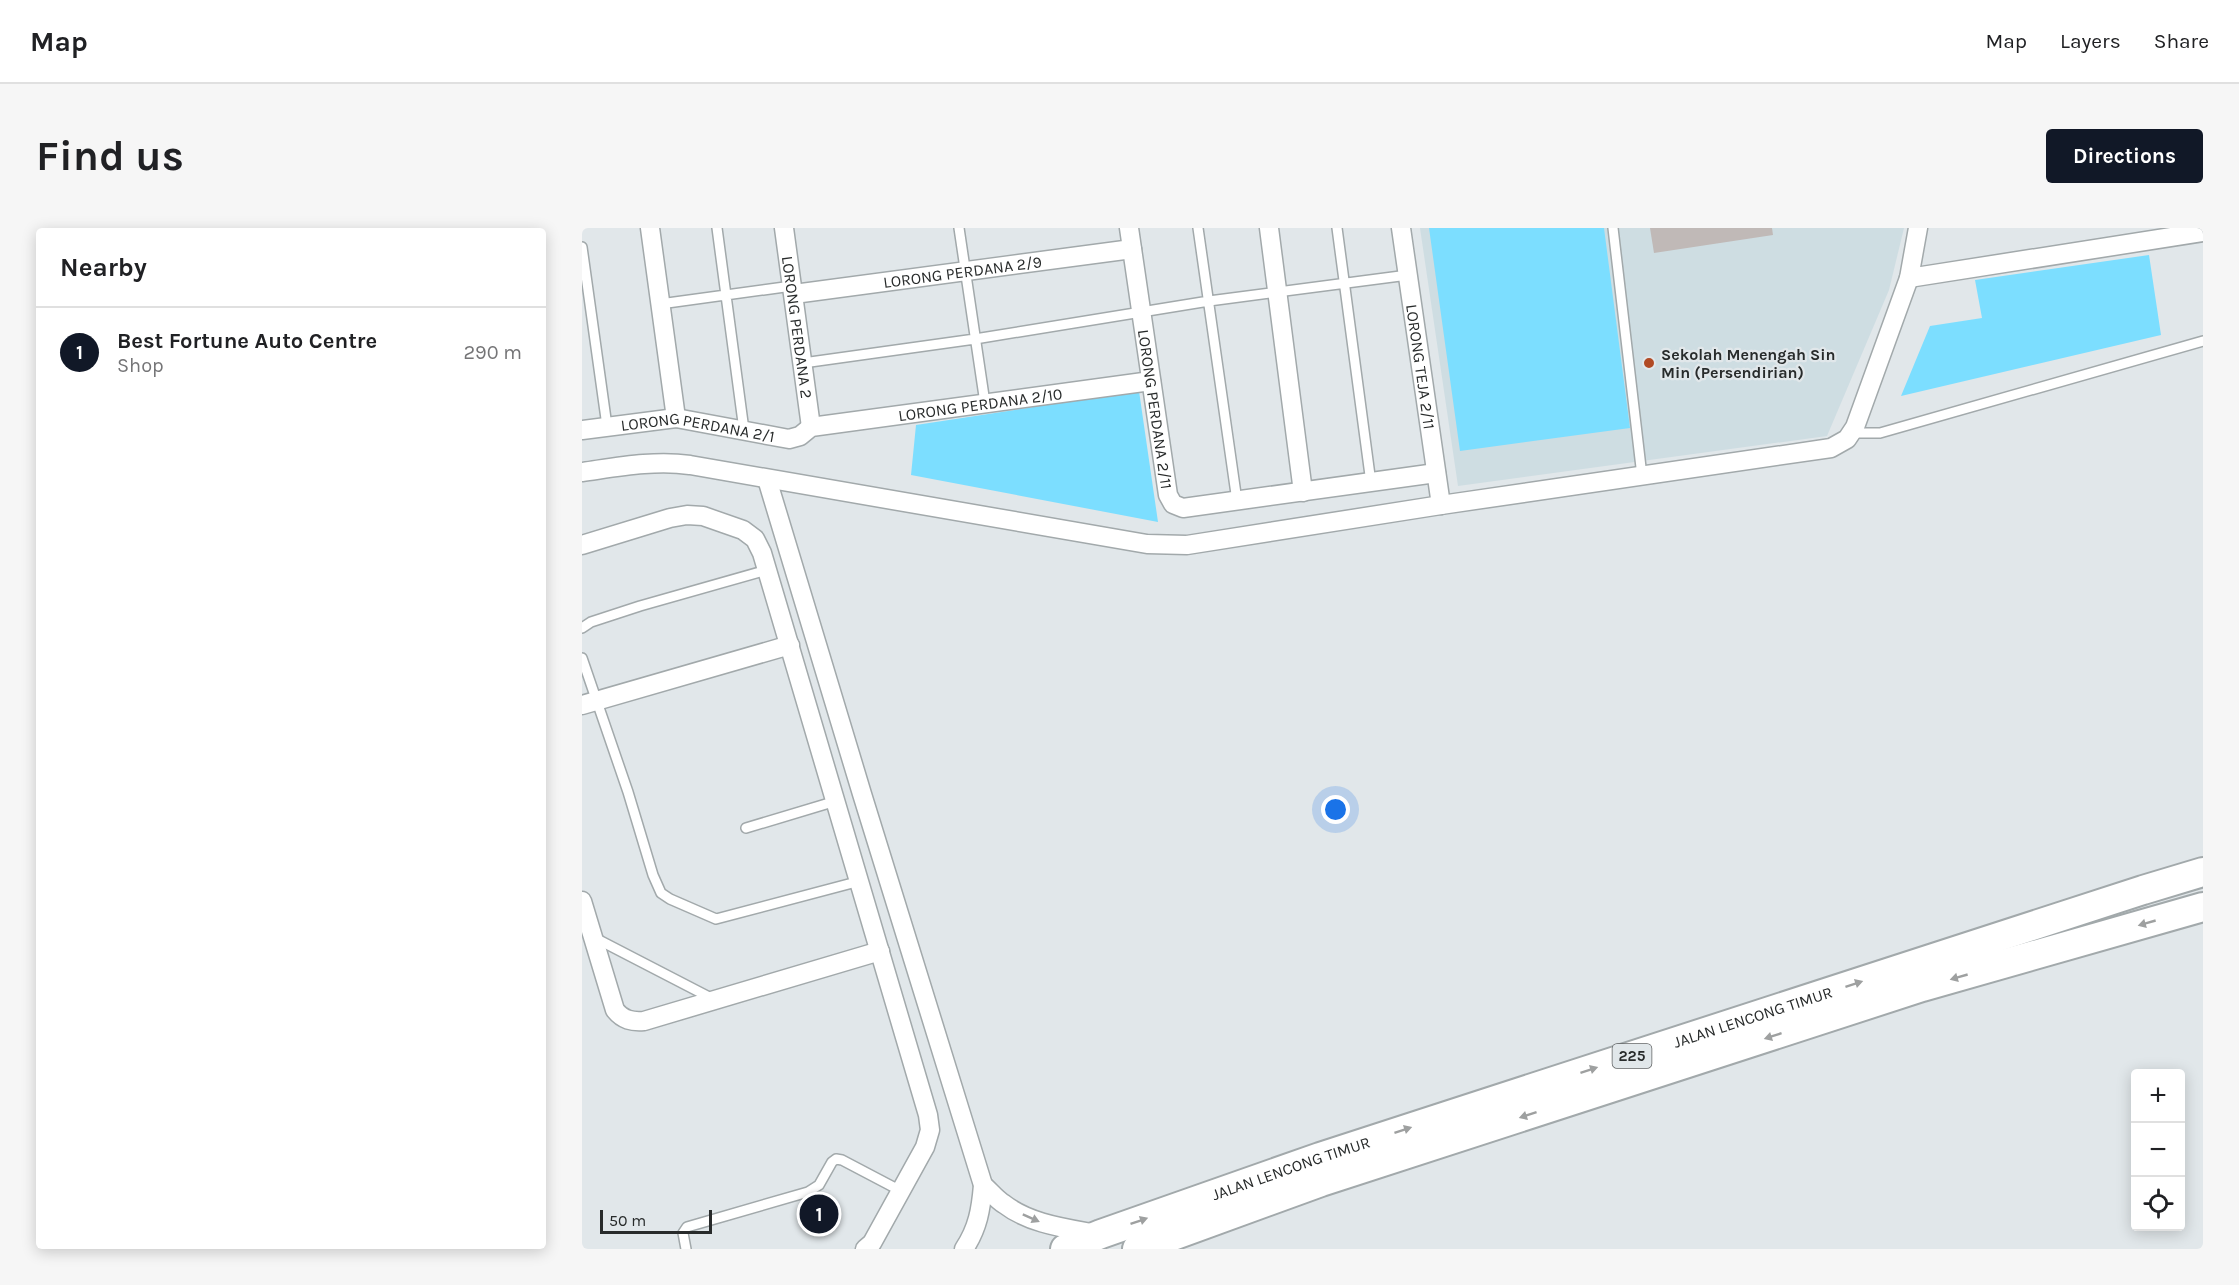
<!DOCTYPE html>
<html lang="en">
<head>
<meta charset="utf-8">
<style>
  body { margin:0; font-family:Karla,sans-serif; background:#f6f6f6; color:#202124 }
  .controls { position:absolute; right:18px; bottom:18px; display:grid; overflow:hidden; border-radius:6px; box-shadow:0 3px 15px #0003 }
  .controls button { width:54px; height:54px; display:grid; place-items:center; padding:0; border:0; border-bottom:2px solid #e0e0e0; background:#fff; color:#202124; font:30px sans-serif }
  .scale { position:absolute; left:18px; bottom:15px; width:112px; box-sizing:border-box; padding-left:6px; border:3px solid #282b2b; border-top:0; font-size:16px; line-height:21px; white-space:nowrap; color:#282b2b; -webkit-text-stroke:4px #e1e7ea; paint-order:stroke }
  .you { position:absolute; left:754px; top:582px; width:21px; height:21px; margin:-15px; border:4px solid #fff; border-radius:50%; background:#1a73e8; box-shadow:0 0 0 9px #1a73e833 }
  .badge { display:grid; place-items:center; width:39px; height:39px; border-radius:50%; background:#111827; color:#fff; font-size:20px; font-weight:700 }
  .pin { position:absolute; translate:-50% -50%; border:3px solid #fff; box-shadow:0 2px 6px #0006 }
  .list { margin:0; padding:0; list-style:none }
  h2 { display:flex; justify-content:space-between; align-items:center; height:78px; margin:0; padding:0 24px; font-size:26px }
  h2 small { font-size:20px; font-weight:400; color:#757577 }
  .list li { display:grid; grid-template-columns:39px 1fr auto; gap:18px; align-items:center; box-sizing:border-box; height:90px; padding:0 24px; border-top:2px solid #e0e0e0 }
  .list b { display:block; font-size:22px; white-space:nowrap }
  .list p { margin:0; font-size:20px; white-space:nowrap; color:#757577 }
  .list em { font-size:20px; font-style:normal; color:#757577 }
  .icon { flex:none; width:33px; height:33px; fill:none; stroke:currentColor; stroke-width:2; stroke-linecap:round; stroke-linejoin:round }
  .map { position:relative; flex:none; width:1621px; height:1021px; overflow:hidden; border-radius:6px }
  header { display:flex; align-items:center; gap:36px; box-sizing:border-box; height:84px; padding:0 30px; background:#fff; border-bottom:2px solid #e0e0e0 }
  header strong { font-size:28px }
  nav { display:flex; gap:33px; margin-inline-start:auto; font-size:21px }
  .intro { display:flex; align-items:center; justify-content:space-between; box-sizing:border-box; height:144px; padding:0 36px }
  h1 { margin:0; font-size:42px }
  .button { padding:15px 27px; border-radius:6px; background:#111827; color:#fff; font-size:21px; font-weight:700 }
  main { display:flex; gap:36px; padding:0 36px }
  aside { flex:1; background:#fff; border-radius:6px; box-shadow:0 3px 15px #0003 }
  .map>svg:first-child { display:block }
  .built { fill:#cedde2 }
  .green { fill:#7cdeff }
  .building { fill:#c0b9b7 }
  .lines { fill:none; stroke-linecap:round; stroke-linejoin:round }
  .service-casing { stroke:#a2a9ab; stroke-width:12 }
  .minor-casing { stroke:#a2a9ab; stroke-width:21 }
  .trunk-casing { stroke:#a2a9ab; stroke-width:32 }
  .service { stroke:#fff; stroke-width:9 }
  .minor { stroke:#fff; stroke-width:18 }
  .trunk { stroke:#fff; stroke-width:28 }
  .oneway { fill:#9ea0a0 }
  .poi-dot { fill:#b14a24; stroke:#e1e7ea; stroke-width:2 }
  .labels { text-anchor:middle; stroke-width:4.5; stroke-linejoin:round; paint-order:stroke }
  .shield { fill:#e1e7ea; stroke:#606364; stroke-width:1.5 }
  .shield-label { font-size:15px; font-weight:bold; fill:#282b2b }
  .street-label { font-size:16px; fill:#282b2b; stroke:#e1e7ea }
  .poi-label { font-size:16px; font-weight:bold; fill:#282b2b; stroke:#e1e7ea; text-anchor:start }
</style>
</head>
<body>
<header>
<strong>Map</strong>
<nav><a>Map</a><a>Layers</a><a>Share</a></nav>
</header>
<div class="intro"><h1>Find us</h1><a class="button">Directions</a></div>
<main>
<aside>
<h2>Nearby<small></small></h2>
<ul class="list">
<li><span class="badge">1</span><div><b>Best Fortune Auto Centre</b><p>Shop</p></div><em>290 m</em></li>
</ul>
</aside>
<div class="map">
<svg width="1621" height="1021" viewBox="0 0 1621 1021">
  <rect width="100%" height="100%" fill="#e1e7ea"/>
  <path class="built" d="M838,0H1322L1307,62L1245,208L876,258Z"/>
  <path class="green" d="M847,0H1022L1048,200L878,223Z
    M1567,27L1579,107L1319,168L1348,98L1400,90L1393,52Z
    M557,163L576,294L329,247L334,197Z"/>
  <path class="building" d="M1068,0H1190L1191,7L1072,25Z"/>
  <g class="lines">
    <g class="service-casing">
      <path id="service" d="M135,0L162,202
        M377,0L403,175
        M616,0L655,273
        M755,0L789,255
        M1031,0L1060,248
        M0,19L25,198
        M78,76L210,58
        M221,135L393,111L627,73L826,47
        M1270,205H1298L1621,113
        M0,400L9,394L58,378L185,342
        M0,430L46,564L71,647L79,665L88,671L134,691L278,653
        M164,600L254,573
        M13,710L131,771
        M104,1021L101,1005L105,999L226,964L237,957L250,934L254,931L260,932L319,963"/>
    </g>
    <g class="minor-casing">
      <g id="minor">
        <path d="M68,0L94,190"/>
        <path id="s1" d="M202,0L229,199"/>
        <path id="s2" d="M547,0L586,267L591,276L601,280L854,245"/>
        <path d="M687,0L721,264"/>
        <path id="s3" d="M819,0L859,277"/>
        <path d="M1327,50L1621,4"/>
        <path id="s4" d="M212,66L550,21"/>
        <path id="s5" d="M0,202L94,190L207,211L218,208L229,199L569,153"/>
        <path d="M0,244C36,239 72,232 108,237L565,316L605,317L859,277L1249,220L1265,211L1273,199L1327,50L1336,0"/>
        <path d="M185,251L280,566L401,957C399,981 396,1000 382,1021"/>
        <path d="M0,317L88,290L105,287L121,288L161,302L173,311L180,325L346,887L348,902L343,919L290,1015L283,1021"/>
        <path d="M0,477L208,417"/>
        <path d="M0,673L33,782C41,792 50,794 62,793L298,723"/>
        <path d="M401,957C408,963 414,971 422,976C448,996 483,1000 515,1006"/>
      </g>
    </g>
    <g class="trunk-casing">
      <g id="trunk">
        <path id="s6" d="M483,1021L519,1006L738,929L1561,662L1621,644"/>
        <path d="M555,1021L739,954L1340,759L1621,679"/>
      </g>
    </g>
    <use href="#service" class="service"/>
    <use href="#minor" class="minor"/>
    <use href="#trunk" class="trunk"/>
  </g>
  <defs><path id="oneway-solid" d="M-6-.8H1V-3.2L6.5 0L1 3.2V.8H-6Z" transform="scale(1.5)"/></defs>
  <g class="oneway">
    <use href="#oneway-solid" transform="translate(1565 695) rotate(164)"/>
    <use href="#oneway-solid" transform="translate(1377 749) rotate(164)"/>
    <use href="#oneway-solid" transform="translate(1272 756) rotate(-18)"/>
    <use href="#oneway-solid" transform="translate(1191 808) rotate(162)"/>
    <use href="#oneway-solid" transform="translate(1007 842) rotate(-18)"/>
    <use href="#oneway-solid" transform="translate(946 887) rotate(162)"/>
    <use href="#oneway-solid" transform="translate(821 902) rotate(-18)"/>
    <use href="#oneway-solid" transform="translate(449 990) rotate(24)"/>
    <use href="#oneway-solid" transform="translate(557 993) rotate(-19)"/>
  </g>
  <circle class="poi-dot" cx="1067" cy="135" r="6"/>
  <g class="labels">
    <rect class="shield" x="1030.5" y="816" width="39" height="24" rx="4.5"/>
    <g class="shield-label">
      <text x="1050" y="833">225</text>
    </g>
    <g class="street-label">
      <text dy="6" stroke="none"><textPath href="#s4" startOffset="170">LORONG PERDANA 2/9</textPath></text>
      <text dy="6" stroke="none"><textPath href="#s1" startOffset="100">LORONG PERDANA 2</textPath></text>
      <text dy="6" stroke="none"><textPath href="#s3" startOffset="140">LORONG TEJA 2/11</textPath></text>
      <text dy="6" stroke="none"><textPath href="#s5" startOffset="406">LORONG PERDANA 2/10</textPath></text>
      <text dy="6" stroke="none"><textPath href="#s2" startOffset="183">LORONG PERDANA 2/11</textPath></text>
      <text dy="6" stroke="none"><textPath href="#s5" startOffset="117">LORONG PERDANA 2/1</textPath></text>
      <text dy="6" stroke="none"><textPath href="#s6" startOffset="726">JALAN LENCONG TIMUR</textPath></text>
      <text dy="6" stroke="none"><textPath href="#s6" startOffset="240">JALAN LENCONG TIMUR</textPath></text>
    </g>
    <g class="poi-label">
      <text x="1079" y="132">Sekolah Menengah Sin<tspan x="1079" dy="18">Min (Persendirian)</tspan></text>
    </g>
  </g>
</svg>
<div class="controls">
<button>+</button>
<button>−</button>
<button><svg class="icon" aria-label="locate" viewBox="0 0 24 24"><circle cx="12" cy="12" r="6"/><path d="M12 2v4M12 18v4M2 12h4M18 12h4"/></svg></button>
</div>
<div class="scale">50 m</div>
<div class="you"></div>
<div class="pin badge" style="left:237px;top:986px">1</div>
</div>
</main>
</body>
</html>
